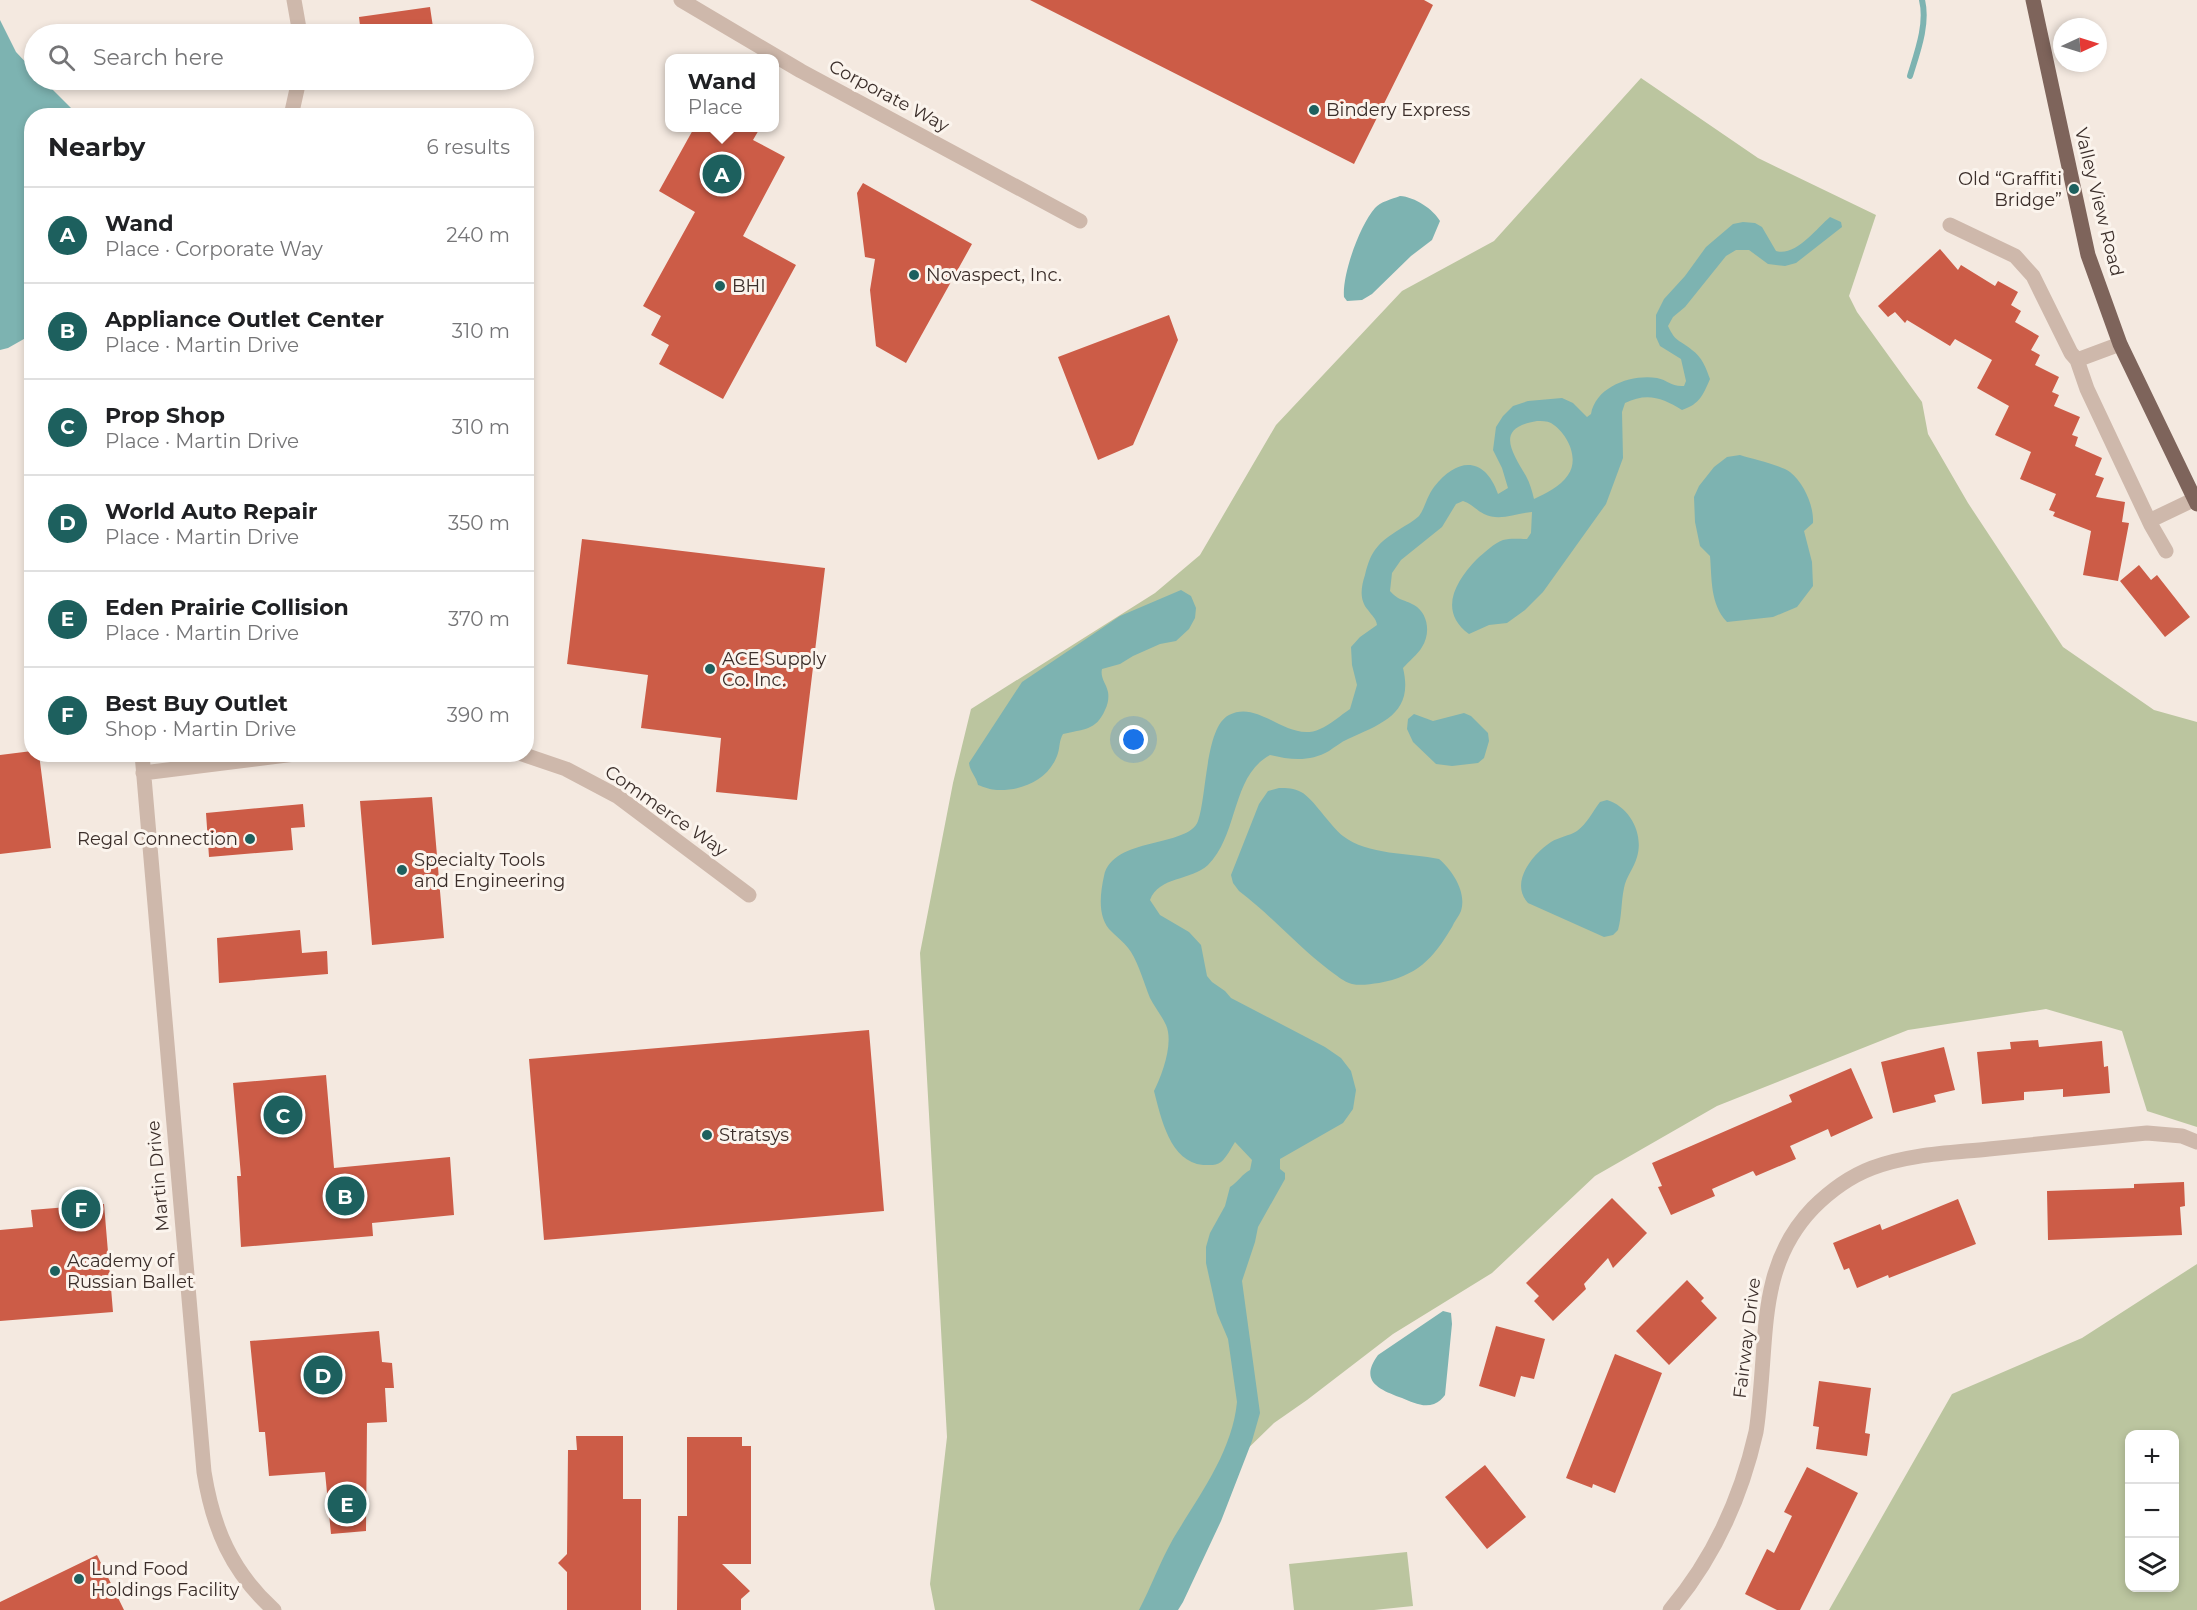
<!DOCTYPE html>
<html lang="en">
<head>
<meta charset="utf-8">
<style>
  body { margin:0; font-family:Montserrat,sans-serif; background:#f2f2f2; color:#202124 }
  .controls { position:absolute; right:18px; bottom:18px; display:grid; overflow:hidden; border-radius:12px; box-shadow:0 3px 9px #0003 }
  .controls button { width:54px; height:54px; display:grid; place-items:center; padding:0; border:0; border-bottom:2px solid #e0e0e0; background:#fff; color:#202124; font:30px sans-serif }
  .compass { position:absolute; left:2053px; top:18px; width:54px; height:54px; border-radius:50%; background:#fff; box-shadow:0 3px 9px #0003; rotate:86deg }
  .you { position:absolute; left:1134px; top:740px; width:21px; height:21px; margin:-15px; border:4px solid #fff; border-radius:50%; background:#1a73e8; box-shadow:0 0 0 9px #1a73e833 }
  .badge { display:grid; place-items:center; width:39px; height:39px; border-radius:50%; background:#1d605e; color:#fff; font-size:20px; font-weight:700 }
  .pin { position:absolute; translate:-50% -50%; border:3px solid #fff; box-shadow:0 2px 6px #0006 }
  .popup { position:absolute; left:665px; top:54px; width:114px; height:78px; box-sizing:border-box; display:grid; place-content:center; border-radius:12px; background:#fff; filter:drop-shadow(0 2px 4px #0005); font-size:20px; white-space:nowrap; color:#757577 }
  .popup b { font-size:22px; color:#202124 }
  .popup::after { content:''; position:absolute; left:50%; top:100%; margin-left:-12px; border:12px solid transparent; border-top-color:#fff }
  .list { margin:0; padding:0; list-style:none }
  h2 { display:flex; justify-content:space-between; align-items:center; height:78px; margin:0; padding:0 24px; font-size:26px }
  h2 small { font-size:20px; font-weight:400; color:#757577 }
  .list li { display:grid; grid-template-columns:39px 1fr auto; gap:18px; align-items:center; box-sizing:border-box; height:96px; padding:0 24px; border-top:2px solid #e0e0e0 }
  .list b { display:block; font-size:22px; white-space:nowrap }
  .list p { margin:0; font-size:20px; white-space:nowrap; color:#757577 }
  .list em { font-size:20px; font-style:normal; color:#757577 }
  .icon { flex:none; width:33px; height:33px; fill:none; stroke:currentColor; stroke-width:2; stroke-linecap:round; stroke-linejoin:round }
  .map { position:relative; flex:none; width:2197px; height:1610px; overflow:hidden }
  .search { position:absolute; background:#fff; box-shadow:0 3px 9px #0003; left:24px; top:24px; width:510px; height:66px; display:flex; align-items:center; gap:15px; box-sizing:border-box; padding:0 21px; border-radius:33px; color:#757577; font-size:22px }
  .panel { position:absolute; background:#fff; box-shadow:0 3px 9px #0003; left:24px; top:108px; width:510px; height:654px; border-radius:24px }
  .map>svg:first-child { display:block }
  .green { fill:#bbc59f; fill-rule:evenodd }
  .water { fill:#7db3b1; fill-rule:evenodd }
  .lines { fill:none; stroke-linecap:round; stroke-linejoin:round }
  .stream { stroke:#7db3b1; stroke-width:6 }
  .building { fill:#cc5c47 }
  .minor { stroke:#ceb8ab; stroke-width:15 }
  .major { stroke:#7e645b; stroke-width:15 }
  .poi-dot { fill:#1d605e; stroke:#fbf4ed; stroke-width:2 }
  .labels { text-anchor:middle; stroke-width:6; stroke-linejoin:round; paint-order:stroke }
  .street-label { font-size:18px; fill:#3b2e2a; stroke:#fbf4ed }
  .poi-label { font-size:18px; fill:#3b2e2a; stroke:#fbf4ed; text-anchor:start }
</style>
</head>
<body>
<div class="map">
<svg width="2197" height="1610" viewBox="0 0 2197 1610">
  <rect width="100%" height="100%" fill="#f4e9e0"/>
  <path class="green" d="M1641,78L1758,158L1876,215L1849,296L1857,312L1922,402L1928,434L1968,503L2063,647L2154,710L2197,722V1127L2147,1111L2122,1031L2046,1009L1908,1030L1717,1106L1595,1176L1492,1273L1393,1334L1307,1400L1274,1423L1235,1461L1156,1610H935L930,1584L947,1437L920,953L953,783L971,709L1155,593L1200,555L1276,425L1402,291L1494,241Z
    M2197,1264V1610H1829L1952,1394L2082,1338ZM2130,1434H2174V1588H2130Z
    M1407,1552L1413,1606L1374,1610H1294L1289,1564Z"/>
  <path class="water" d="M0,20L16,52L34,71V80H43L78,115L32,116L31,335L8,348L0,350Z
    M1400,196C1415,197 1433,209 1440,221L1432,240L1411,256L1372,294L1362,300L1347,301L1344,297C1342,274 1360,225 1375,208C1380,202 1392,199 1400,196Z
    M1830,217L1841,222L1842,227L1796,263L1785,266L1768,264L1749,250H1736L1726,256L1685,307L1673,317L1668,326C1676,343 1679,339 1692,350C1702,357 1706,368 1710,379C1703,395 1700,404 1682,410C1663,398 1647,392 1625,403L1622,412L1623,458L1606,504L1543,592L1525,610L1507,623L1489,625L1469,634C1438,611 1455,582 1477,559C1484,553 1494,543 1503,540C1510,538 1520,539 1527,539L1531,533L1532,512C1516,513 1500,522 1484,514C1476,510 1472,504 1463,501L1456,504L1442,527L1401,560L1392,573L1390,591C1399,601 1403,599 1414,605C1428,613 1431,633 1422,647C1418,654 1409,661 1403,668C1414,713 1383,723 1348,739C1341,742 1335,747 1329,751C1310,762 1291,760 1270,755C1231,776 1239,834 1208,865C1191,881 1159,876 1150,900L1160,915L1189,932L1201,945L1207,976L1212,982L1225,991L1231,998L1325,1047L1341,1058L1351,1071L1356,1090L1353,1109L1343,1123L1280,1159V1169L1285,1173V1179L1258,1227L1255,1242L1242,1281L1260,1413L1252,1441L1221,1521L1183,1602L1178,1610H1139C1151,1587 1160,1562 1173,1539C1198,1497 1232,1453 1237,1402L1228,1339L1217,1313L1206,1263V1247L1210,1233L1225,1206L1230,1187C1238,1182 1242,1174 1250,1170L1252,1160L1235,1142C1231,1148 1227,1157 1221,1162C1216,1166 1210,1165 1203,1165C1170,1162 1161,1118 1154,1091C1162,1075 1174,1043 1166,1025C1162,1016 1155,1008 1150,998C1144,983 1139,965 1131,952C1125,943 1119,939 1112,932C1097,919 1100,894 1104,876C1113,836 1188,848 1198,821C1207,796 1205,727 1229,715C1260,699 1288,744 1320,729C1330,725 1341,715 1350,709L1357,685L1352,665L1351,647L1360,637L1377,625C1376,618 1372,616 1368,610C1359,600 1361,587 1365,575C1371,550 1378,543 1400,529C1406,525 1414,521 1419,516C1425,508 1427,496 1434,487C1457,457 1485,456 1498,494L1508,488L1502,468L1493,450L1496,427L1503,416L1513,406L1528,401L1562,398L1573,403L1587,417L1591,414C1596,386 1632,374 1657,378C1668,380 1671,387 1684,386L1686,381L1681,359L1660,346L1656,337V315L1664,299L1685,276L1706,247L1733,224L1743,222L1755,223L1762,227L1776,251C1795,257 1816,229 1830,217ZM1537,421C1541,421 1547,421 1551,423C1567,433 1580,458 1568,475C1560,487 1546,493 1534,499C1532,491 1530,483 1526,476C1511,450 1495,428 1537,421Z
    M1740,455C1752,459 1781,465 1790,472C1804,483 1814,506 1813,523L1804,531L1812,562L1813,586L1797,607L1773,617L1727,622C1710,604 1712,579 1710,556L1700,546L1695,522L1694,497L1699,486L1714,467L1727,457Z
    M1181,590L1191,596L1196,608L1195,618L1189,629L1176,641L1160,644L1133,656L1120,664L1102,669C1100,678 1106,683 1108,692C1109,698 1108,704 1105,710C1096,731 1083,729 1063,734C1059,741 1060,746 1058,753C1050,779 1023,791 997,790C991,790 984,787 978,785C976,776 970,772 969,763L1022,682L1120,616Z
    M1464,713L1471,716L1488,733L1489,741L1484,758L1478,763L1452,766L1436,764L1413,742L1407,729L1408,719L1414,714L1433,721Z
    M1279,788C1287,788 1294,788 1301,792C1313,798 1330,826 1343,836C1367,855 1410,853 1439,859C1452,870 1467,892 1461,911C1459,916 1454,922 1452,927C1433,959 1417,976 1379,983C1370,984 1361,986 1352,984C1344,982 1336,975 1329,970C1297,946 1271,915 1239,891L1233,883L1231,875L1259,804L1268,791Z
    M1607,800C1630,807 1644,834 1637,857C1634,868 1626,877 1624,888C1621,902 1622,916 1618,930L1613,935L1604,937L1528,903C1509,882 1533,854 1551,842C1559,837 1569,836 1577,831C1587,824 1593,811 1600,802Z
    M1443,1311L1451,1313L1452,1324L1445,1395C1442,1399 1439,1402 1434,1404C1423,1408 1412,1402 1402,1398C1381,1390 1358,1382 1378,1355Z"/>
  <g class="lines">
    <path class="stream" d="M1910,76C1917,53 1928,24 1922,0"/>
  </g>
  <path class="building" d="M1030,0H1424L1433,5L1354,164Z
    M430,7L434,34H361L359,17Z
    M694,128H760L753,140L785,157L743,236L796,265L723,399L659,364L669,345L651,335L661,316L643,306L695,212L659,191Z
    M863,183L972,244L906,363L876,346L870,290L875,259L865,257L857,193Z
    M1940,249L1958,270L1961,265L1995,286L1998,281L2018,292L2011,305L2021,311L2015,322L2039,336L2031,350L2040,355L2035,365L2059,377L2052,392L2059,395L2054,406L2080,417L2072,435L2078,437L2075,446L2102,458L2095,475L2104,478L2096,497L2125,502L2122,522L2129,523L2118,581L2083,575L2091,531L2053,516L2055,512L2049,510L2056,494L2020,479L2031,452L1995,435L2009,406L1977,388L1992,360L1955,339L1950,346L1907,320L1905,323L1895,312L1888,317L1878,306Z
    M1169,315L1178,340L1133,445L1098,460L1058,357Z
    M582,539L825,568L797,800L716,792L721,738L641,728L648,675L567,664Z
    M2139,565L2151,580L2157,575L2190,617L2165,637L2120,581Z
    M32,751V754H39L51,848L0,854V755Z
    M432,797L444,938L372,945L360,801Z
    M303,804L305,827L291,828L293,850L209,857L206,813Z
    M300,930L302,953L327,951L328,974L219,983L217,938Z
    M869,1030L884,1211L544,1240L529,1059Z
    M2038,1040L2039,1047L2102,1041L2104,1067L2108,1066L2110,1093L2063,1097V1089L2024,1092V1100L1982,1104L1977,1052L2011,1049L2010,1042Z
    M1944,1047L1955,1090L1934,1095L1936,1102L1893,1113L1881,1062Z
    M1851,1068L1873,1118L1831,1137L1828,1129L1790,1146L1796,1159L1756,1176L1753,1171L1712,1189L1715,1196L1671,1215L1658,1187L1662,1186L1652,1163L1792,1102L1789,1095Z
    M326,1075L334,1168L450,1157L454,1215L372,1223L373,1236L241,1247L237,1176H241L233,1083Z
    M2184,1182L2185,1206L2180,1207L2182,1235L2048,1240L2047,1191L2134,1188V1184Z
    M1612,1198L1647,1233L1613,1268L1608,1258L1584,1284L1586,1289L1553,1321L1534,1301L1539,1296L1526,1283Z
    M1958,1199L1976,1244L1889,1278L1888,1275L1857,1288L1849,1268L1844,1270L1833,1243L1880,1224L1882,1230Z
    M104,1204L113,1312L0,1321V1230L33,1227L31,1210Z
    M1687,1280L1704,1298L1701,1301L1717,1318L1669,1365L1636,1331Z
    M1496,1326L1545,1339L1534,1379L1521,1376L1515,1397L1479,1386Z
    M379,1331L382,1362L392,1363L394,1388H385L387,1422L367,1423L366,1531L331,1534L325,1472L269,1476L265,1432H259L250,1341Z
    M1615,1354L1662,1373L1615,1493L1593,1484L1592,1488L1566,1478Z
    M1819,1381L1871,1388L1865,1433L1870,1434L1867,1456L1816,1449L1819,1427L1813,1426Z
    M576,1436H623V1499H641V1610H567V1572L558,1563L567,1554L568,1450H577Z
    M687,1437H742V1446H751V1564H722L750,1591L741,1599V1610H677L678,1516H687Z
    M1485,1465L1526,1517L1487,1549L1445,1497Z
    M1807,1467L1858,1493L1800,1610H1777L1745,1594L1767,1549L1774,1553L1792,1516L1784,1512Z
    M97,1555L124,1610H0V1602Z"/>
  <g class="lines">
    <path class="minor" d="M294,0L300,34
      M681,0L801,71L1080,221
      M291,116L299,80
      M1950,225L2015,256L2033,276L2071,353L2077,360L2120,344
      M2077,360L2087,389L2151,525L2166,551
      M2149,521L2195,499
      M142,754L204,1472C213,1528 231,1571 274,1610
      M522,754L566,769L617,796L749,895
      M143,773L295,754
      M1670,1610C1714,1558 1741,1498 1756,1432C1758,1420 1759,1408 1760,1396C1767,1327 1761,1262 1813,1208C1829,1192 1851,1176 1872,1168C1909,1154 1950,1153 1989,1149C2041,1144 2094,1138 2147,1133L2182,1136L2197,1142"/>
    <path class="major" d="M2033,0L2088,255L2120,344L2197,504"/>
  </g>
  <g class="poi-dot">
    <circle cx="1314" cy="110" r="6"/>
    <circle cx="2074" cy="189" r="6"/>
    <circle cx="914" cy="275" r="6"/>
    <circle cx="720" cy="286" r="6"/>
    <circle cx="710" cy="669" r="6"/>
    <circle cx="250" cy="839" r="6"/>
    <circle cx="402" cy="870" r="6"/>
    <circle cx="707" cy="1135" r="6"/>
    <circle cx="55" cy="1271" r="6"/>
    <circle cx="79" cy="1579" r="6"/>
  </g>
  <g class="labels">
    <g class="street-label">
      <text transform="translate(889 96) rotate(28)" y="6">Corporate Way</text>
      <text transform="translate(2099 202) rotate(76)" y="6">Valley View Road</text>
      <text transform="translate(666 811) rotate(35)" y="6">Commerce Way</text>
      <text transform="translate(158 1176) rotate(-95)" y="6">Martin Drive</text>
      <text transform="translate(1747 1338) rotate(-83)" y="6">Fairway Drive</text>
    </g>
    <g class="poi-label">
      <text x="1326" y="116">Bindery Express</text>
      <text x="2062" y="185" text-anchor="end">Old “Graffiti<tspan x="2062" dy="21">Bridge”</tspan></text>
      <text x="926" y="281">Novaspect, Inc.</text>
      <text x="732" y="292">BHI</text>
      <text x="722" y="665">ACE Supply<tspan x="722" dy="21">Co. Inc.</tspan></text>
      <text x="238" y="845" text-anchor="end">Regal Connection</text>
      <text x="414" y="866">Specialty Tools<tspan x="414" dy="21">and Engineering</tspan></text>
      <text x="719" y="1141">Stratsys</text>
      <text x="67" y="1267">Academy of<tspan x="67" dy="21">Russian Ballet</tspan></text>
      <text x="91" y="1575">Lund Food<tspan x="91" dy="21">Holdings Facility</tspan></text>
    </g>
  </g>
</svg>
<div class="controls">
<button>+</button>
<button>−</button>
<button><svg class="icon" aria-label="layers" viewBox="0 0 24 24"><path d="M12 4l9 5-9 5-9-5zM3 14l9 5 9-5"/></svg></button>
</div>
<svg class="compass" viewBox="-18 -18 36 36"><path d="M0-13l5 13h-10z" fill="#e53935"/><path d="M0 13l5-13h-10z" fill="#757577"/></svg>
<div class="you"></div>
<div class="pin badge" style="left:722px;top:174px">A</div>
<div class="popup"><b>Wand</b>Place</div>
<div class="pin badge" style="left:345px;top:1196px">B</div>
<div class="pin badge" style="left:283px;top:1115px">C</div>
<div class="pin badge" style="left:323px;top:1375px">D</div>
<div class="pin badge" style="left:347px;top:1504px">E</div>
<div class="pin badge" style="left:81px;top:1209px">F</div>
<div class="search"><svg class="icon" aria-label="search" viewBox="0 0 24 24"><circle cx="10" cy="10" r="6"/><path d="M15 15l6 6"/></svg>Search here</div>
<section class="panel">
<h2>Nearby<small>6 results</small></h2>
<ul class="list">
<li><span class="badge">A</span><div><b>Wand</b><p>Place · Corporate Way</p></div><em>240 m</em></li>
<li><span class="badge">B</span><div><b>Appliance Outlet Center</b><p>Place · Martin Drive</p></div><em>310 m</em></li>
<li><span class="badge">C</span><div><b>Prop Shop</b><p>Place · Martin Drive</p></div><em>310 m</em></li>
<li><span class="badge">D</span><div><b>World Auto Repair</b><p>Place · Martin Drive</p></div><em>350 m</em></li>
<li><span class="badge">E</span><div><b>Eden Prairie Collision</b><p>Place · Martin Drive</p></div><em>370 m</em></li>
<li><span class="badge">F</span><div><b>Best Buy Outlet</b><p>Shop · Martin Drive</p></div><em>390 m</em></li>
</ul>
</section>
</div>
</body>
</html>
